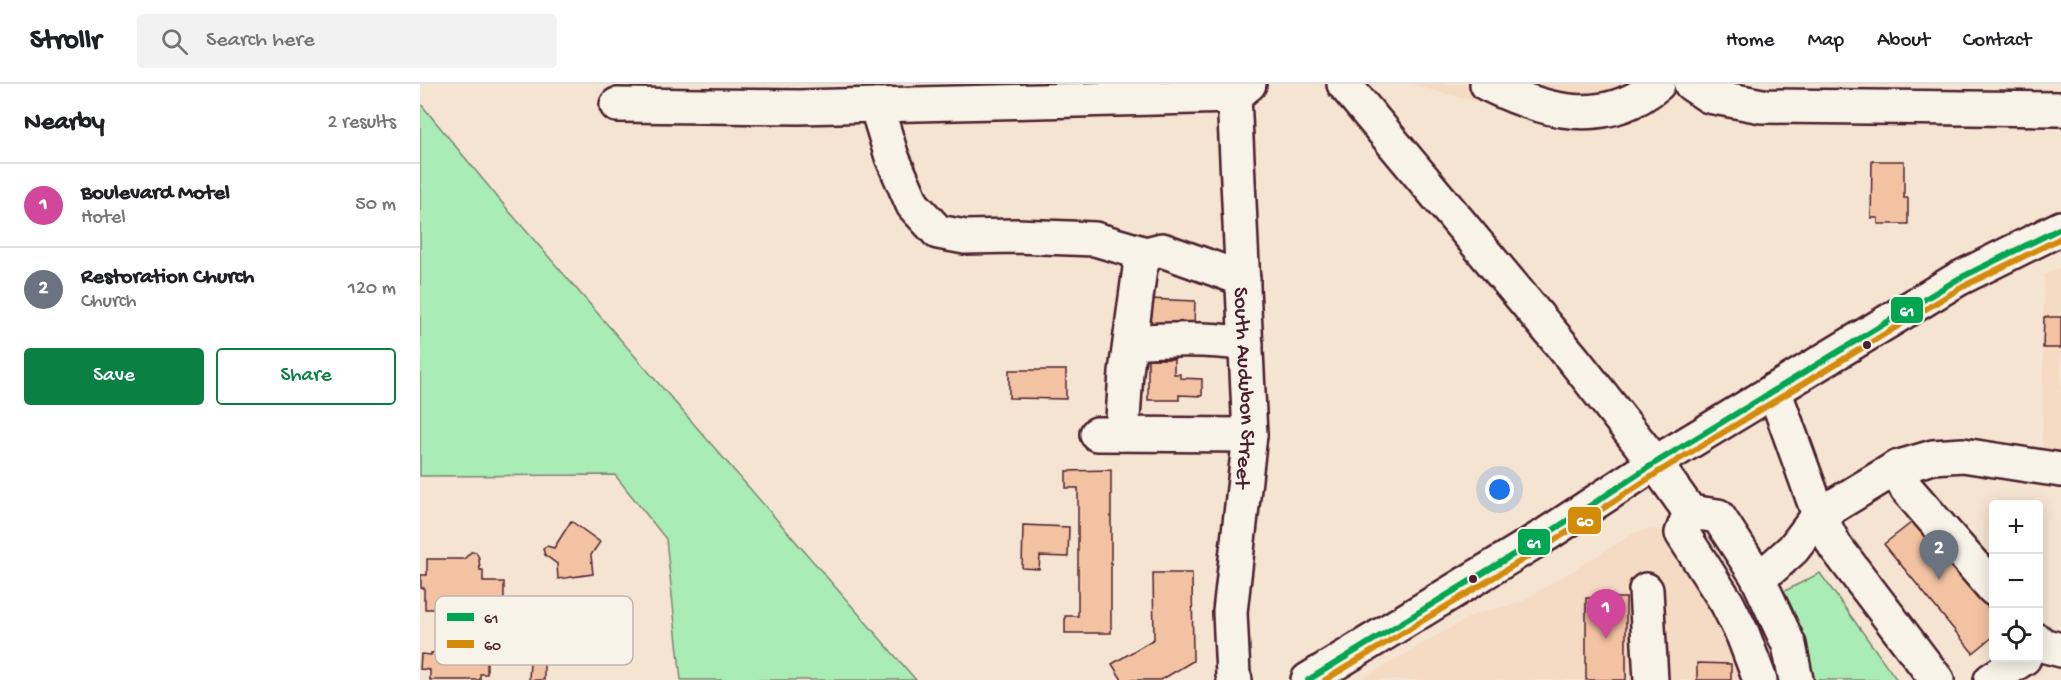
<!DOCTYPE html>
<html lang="en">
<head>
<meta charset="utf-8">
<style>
  body { margin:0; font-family:"Gochi Hand",sans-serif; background:#f2f2f2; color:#202124 }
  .controls { position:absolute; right:18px; bottom:18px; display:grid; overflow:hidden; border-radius:6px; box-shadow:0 3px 15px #0003 }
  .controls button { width:54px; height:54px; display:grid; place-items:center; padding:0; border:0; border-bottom:2px solid #e0e0e0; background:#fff; color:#202124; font:30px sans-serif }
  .you { position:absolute; left:1080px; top:406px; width:21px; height:21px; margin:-15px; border:4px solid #fff; border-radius:50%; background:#1a73e8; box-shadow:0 0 0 9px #1a73e833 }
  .badge { display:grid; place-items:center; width:39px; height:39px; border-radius:50%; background:#0b8043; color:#fff; font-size:20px; font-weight:700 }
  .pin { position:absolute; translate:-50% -50px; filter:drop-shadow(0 2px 3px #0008) }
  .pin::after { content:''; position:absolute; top:32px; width:21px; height:18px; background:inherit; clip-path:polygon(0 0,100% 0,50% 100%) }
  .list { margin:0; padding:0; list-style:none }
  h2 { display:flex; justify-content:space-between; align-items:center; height:78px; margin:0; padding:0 24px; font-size:26px }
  h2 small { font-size:20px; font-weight:400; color:#757577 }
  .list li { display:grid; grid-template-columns:39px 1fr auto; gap:18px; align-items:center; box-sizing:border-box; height:84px; padding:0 24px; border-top:2px solid #e0e0e0 }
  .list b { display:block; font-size:22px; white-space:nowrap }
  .list p { margin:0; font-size:20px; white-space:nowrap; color:#757577 }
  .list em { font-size:20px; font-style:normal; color:#757577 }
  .actions { display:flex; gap:12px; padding:18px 24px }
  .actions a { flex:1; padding:14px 0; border:2px solid #0b8043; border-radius:6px; text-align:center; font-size:21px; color:#0b8043 }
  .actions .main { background:#0b8043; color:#fff }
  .icon { flex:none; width:33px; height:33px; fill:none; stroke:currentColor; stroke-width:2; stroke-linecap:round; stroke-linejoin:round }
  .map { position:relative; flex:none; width:1641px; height:596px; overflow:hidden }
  header { display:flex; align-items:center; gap:36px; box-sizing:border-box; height:84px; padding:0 30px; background:#fff; border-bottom:2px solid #e0e0e0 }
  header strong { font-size:28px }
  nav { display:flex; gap:33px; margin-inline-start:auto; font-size:21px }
  .search { width:420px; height:54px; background:#f2f2f2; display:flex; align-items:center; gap:15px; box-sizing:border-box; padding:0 21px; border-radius:6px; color:#757577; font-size:22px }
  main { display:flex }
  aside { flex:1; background:#fff }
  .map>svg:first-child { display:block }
  .built { fill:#f5dac4 }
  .green { fill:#aaecb5; stroke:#7a8670; stroke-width:1.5 }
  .building { fill:#f2c2a2; stroke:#4a1f2b; stroke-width:1.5 }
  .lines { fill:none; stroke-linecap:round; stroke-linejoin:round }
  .minor-casing { stroke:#4a1f2b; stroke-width:38 }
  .major-casing { stroke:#4a1f2b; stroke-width:38 }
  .minor { stroke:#f7f3e8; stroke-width:33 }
  .major { stroke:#f7f3e8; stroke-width:33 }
  .bus-1-casing { stroke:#f7f3e8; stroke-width:10 }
  .bus-2-casing { stroke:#f7f3e8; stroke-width:10 }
  .bus-1 { stroke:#00a651; stroke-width:6 }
  .bus-2 { stroke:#d48b09; stroke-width:6 }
  .bus-dot { fill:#4a1f2b; stroke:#f7f3e8; stroke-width:2 }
  .labels { text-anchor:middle; stroke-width:4.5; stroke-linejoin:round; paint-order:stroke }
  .street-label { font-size:22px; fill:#4a1f2b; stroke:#f7f3e8 }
  .key { fill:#f7f3e8; stroke:#c3b3af; stroke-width:1.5 }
  .key-label { font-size:16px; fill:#4a1f2b }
  .line-badge { stroke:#f7f3e8; stroke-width:2 }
  .badge-label { font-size:16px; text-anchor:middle; font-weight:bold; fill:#fff }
</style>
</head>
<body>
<header>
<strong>Strollr</strong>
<div class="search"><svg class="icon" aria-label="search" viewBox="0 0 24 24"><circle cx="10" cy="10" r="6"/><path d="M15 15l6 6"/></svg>Search here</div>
<nav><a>Home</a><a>Map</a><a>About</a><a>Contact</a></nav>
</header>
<main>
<aside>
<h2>Nearby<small>2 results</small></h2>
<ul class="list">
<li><span class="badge" style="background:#d1479c">1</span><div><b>Boulevard Motel</b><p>Hotel</p></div><em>50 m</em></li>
<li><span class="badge" style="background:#6b7280">2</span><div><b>Restoration Church</b><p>Church</p></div><em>120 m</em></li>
</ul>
<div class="actions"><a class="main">Save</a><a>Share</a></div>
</aside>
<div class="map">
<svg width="1641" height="596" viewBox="0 0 1641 596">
  <rect width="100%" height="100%" fill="#f6e4d3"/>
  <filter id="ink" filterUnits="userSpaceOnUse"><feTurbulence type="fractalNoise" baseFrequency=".0167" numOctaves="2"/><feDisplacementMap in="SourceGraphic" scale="12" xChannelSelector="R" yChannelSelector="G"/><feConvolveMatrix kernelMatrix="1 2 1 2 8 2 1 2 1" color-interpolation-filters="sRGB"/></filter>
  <g filter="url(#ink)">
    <path class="built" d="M989,0H1245L1095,28Z
      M1641,183V368H1622L1624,191Z
      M1229,445L1241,447L1252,455L1281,499L1325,596H939L1055,530L1101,518L1216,448Z"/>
    <path class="green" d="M0,19L88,126L496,596H261L246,455L195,391L0,392Z
      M1400,489L1477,596H1389L1361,509Z"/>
    <path class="building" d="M1452,77H1484V114H1488V140H1458V134H1451Z
      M729,215L775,217L774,243L728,241Z
      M1624,233H1641V264H1623Z
      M728,275H754V290H760V294L782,295V312L759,311V316H728Z
      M589,286H646V315L589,314Z
      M691,386V549H645V532H658V404H646V387Z
      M1496,435L1574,531V552L1553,569L1464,460Z
      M151,437L180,458L171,471L173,490L138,495L137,480L125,471L123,465L127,462L134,464Z
      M603,441L649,443L648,473L620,472L619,485L602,484Z
      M51,468H56L59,474L60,486H63V498H84V523L54,524V520H24V525H5V515H4V504H1V491H7V475H44Z
      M733,489H772L773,577L741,596H702L692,580L734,555Z
      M1166,514H1206V596H1166Z
      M38,566L43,569H61V571H67V590H60V596H10V586L0,585L1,570L11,571V569Z
      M110,577H124V596H109Z
      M1277,579L1311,580V596H1277Z"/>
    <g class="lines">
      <g class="minor-casing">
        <g id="minor">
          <path d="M1067,0C1124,28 1184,45 1238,0"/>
          <path d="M1271,0L1289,12L1342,22L1641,25"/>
          <path id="s1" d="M814,12L830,351L810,528L813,591L815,596"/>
          <path d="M197,21L379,23L814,12L829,0"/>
          <path d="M456,21L472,73L493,121L518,148L545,153L596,152L675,155L726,170"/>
          <path d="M712,258C751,255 787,254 826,260"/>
          <path d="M1354,306L1399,431L1415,462L1517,596"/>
          <path d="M677,350L830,351"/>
          <path d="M702,350L706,288L720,184L726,170L742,166L823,195"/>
          <path d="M1235,379L1270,428L1298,432L1337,492L1369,561L1376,596"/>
          <path d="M1476,384L1487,405L1574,505"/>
          <path d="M1270,428L1262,449L1307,519L1323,551L1340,596"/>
          <path d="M1337,492L1353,483L1373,465L1399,431L1476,384L1513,373L1543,371L1641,386"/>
          <path d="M1226,506L1231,596"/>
          <path d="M1618,557L1622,561L1641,566"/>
          <path d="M1571,596L1604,574"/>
        </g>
      </g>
      <g class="major-casing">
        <path id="major" d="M924,0L1154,276L1235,379
          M888,596L1127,450L1235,379L1538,195L1641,144"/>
      </g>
      <use href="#minor" class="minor"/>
      <use href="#major" class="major"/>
      <g class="bus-1-casing">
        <path id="bus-1" d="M888,596L1127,450L1235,379L1538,195L1641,144"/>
      </g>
      <g class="bus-2-casing">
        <path id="bus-2" d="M905,596L1132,458L1240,387L1542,203L1641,154"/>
      </g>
      <use href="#bus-1" class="bus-1"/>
      <use href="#bus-2" class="bus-2"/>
    </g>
  </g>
  <g class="bus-dot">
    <circle cx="1447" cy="261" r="5"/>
    <circle cx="1053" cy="495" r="5"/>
  </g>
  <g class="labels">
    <g class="street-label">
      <text dy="8" stroke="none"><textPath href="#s1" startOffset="292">South Audubon Street</textPath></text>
    </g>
  </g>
  <rect x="15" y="512" width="198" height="69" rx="9" class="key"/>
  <rect x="27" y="529" width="27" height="8" fill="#00a651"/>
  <rect x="27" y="556" width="27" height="8" fill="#d48b09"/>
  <g class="key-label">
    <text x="64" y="539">61</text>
    <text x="64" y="566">60</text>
  </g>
  <g class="line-badge">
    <rect x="1470" y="212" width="34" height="28" rx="6" fill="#00a651"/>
    <rect x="1147" y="422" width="35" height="29" rx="6" fill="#d48b09"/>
    <rect x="1097" y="444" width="34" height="28" rx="6" fill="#00a651"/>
  </g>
  <g class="badge-label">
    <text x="1487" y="232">61</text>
    <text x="1165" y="442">60</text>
    <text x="1114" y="464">61</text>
  </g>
</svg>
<div class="controls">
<button>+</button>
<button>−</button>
<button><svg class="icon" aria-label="locate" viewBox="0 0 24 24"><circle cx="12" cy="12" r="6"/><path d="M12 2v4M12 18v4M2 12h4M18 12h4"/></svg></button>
</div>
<div class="you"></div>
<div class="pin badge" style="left:1186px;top:555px;background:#d1479c">1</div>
<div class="pin badge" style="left:1519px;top:496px;background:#6b7280">2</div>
</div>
</main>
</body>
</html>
